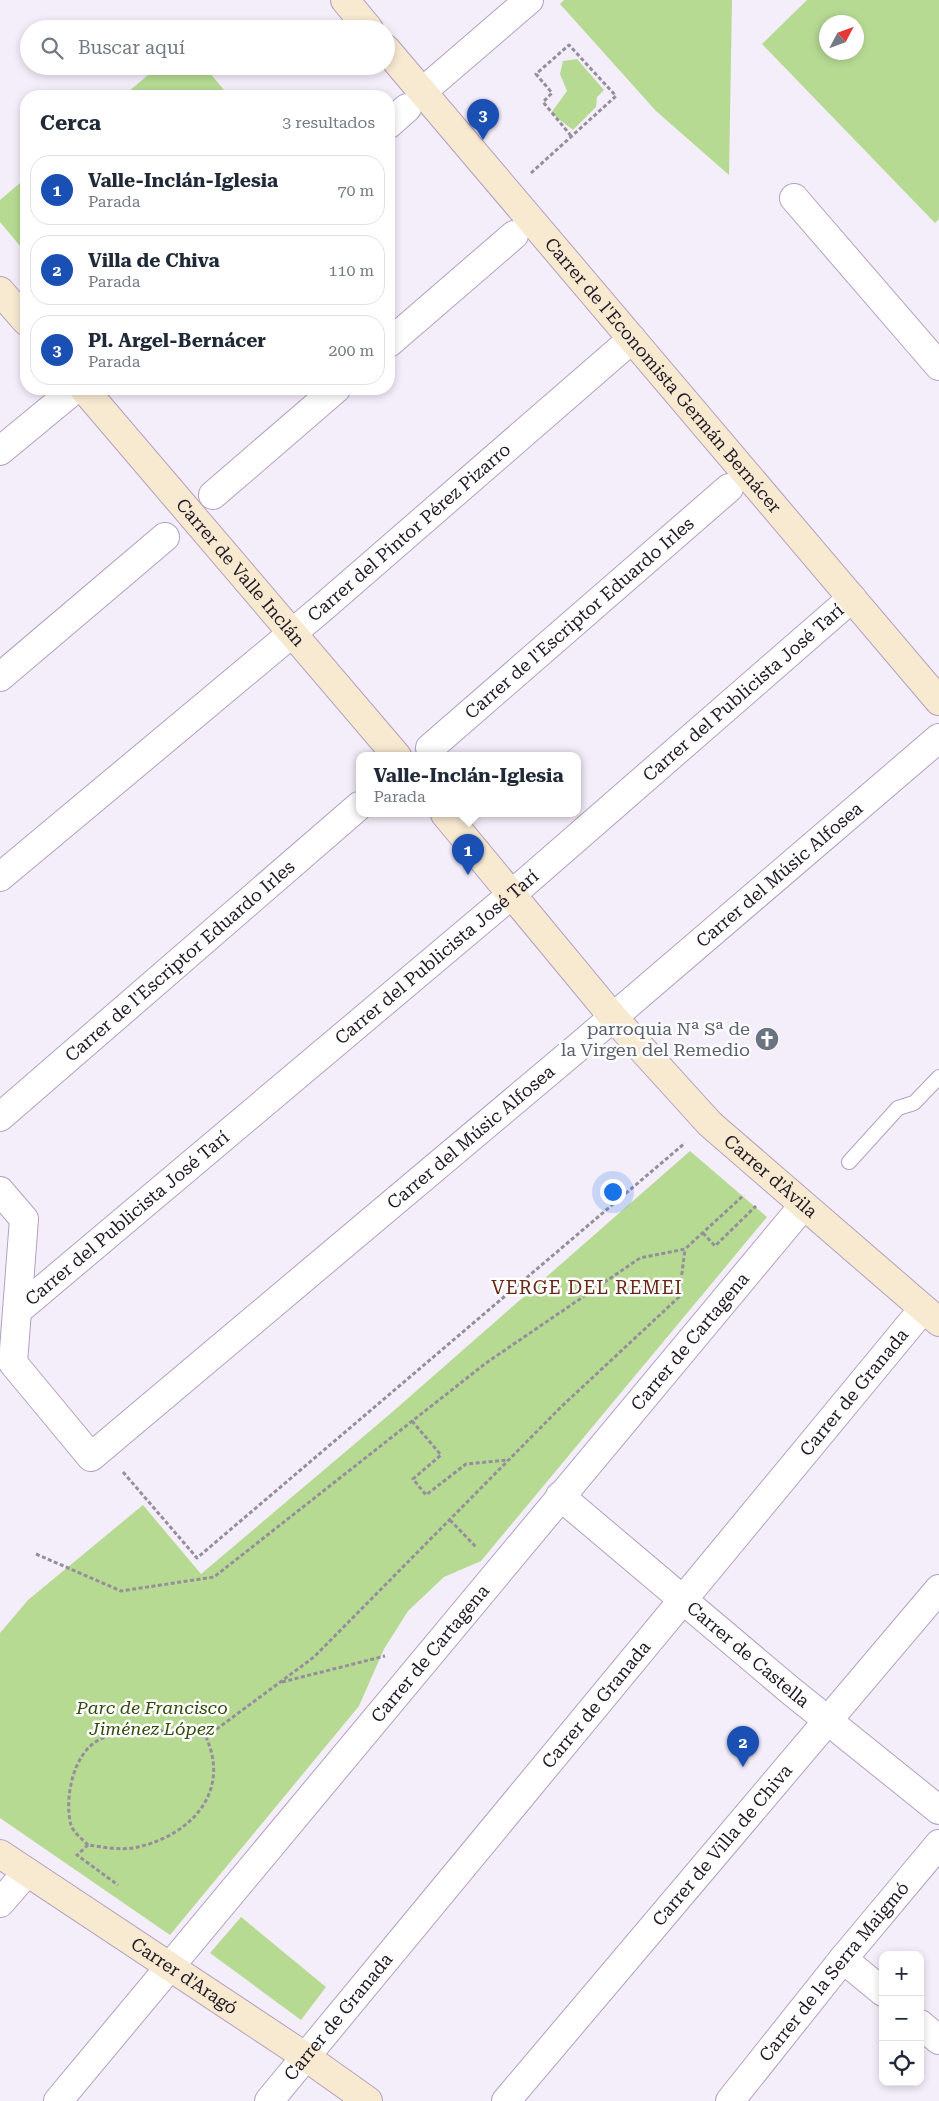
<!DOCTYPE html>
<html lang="es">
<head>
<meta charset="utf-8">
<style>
  body { margin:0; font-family:"Roboto Serif",serif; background:#f2f2f3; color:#1f2937 }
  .controls { position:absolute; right:15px; bottom:15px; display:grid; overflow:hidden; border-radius:10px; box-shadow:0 2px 8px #0003 }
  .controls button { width:45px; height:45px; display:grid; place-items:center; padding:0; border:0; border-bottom:1px solid #e0e1e3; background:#fff; color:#1f2937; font:25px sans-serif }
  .compass { position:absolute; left:819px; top:15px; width:45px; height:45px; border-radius:50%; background:#fff; box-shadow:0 2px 8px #0003; rotate:49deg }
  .you { position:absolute; left:612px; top:1191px; width:18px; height:18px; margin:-12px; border:4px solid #fff; border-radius:50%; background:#1a73e8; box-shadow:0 0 0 8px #1a73e833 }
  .badge { display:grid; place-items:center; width:32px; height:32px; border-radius:50%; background:#2563eb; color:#fff; font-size:16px; font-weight:700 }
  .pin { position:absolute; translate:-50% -41px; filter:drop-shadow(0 1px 2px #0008) }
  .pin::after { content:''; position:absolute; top:26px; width:18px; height:15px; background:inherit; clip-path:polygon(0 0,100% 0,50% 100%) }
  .popup { position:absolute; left:356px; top:752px; width:225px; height:65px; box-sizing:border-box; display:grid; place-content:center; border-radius:10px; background:#fff; filter:drop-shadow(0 1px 4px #0005); font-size:16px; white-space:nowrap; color:#747a83 }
  .popup b { font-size:19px; color:#1f2937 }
  .popup::after { content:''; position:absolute; left:50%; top:100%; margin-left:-10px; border:10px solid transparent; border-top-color:#fff }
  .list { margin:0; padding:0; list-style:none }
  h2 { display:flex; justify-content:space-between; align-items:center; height:65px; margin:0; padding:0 20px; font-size:21px }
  h2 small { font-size:16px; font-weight:400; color:#747a83 }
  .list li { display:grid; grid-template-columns:32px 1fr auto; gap:15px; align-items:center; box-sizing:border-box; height:70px; margin:0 10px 10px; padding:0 10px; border:1px solid #e0e1e3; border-radius:20px }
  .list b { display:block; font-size:19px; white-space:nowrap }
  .list p { margin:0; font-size:16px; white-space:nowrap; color:#747a83 }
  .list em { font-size:16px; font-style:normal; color:#747a83 }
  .icon { flex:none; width:28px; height:28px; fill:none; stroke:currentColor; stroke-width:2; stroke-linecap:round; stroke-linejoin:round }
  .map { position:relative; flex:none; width:939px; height:2101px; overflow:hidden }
  .search { position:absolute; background:#fff; box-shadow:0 2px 8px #0003; left:20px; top:20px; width:375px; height:55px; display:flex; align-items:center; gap:12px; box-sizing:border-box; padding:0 18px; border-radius:28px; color:#747a83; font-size:19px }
  .panel { position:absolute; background:#fff; box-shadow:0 2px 8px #0003; left:20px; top:90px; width:375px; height:305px; border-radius:20px }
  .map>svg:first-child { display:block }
  .green { fill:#b7da93; fill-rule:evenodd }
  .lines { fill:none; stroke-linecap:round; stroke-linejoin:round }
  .lane-casing { stroke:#b2a1c1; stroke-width:16 }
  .street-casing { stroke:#b2a1c1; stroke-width:30 }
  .secondary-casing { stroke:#b2a1c1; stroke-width:30 }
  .path { stroke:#958f9b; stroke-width:3; stroke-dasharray:4 2.5; stroke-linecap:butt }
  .lane { stroke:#fff; stroke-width:14 }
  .street { stroke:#fff; stroke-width:28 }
  .secondary { stroke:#f8e9d1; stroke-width:28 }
  .labels { text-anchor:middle; stroke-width:5; stroke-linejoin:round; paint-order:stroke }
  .street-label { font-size:18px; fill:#201a26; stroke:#fdfdfd }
  .worship-label { font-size:18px; fill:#5b616d; stroke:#fdfdfd; text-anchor:end }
  .park-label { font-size:18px; font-style:italic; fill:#324c0a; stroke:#fdfdfd }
  .neighbourhood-label { font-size:19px; letter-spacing:1px; fill:#6b2817; stroke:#fdfdfd }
</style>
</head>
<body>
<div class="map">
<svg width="939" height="2101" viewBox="0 0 939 2101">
  <rect width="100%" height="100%" fill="#f4edfa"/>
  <path class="green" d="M564,0H732L729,175L656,111L560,4Z
    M807,0H939V219L935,223L762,44ZM826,22H856V52H826Z
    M577,59L604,90L597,97L596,107L573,130L551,113L567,91L560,74L563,61Z
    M159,66H204L229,96H123Z
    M26,178V253L0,222V200Z
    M690,1151L767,1217L481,1561L444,1577L408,1611L384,1649L359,1706L170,1935L0,1818V1633L28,1600L143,1505L201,1574L390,1414Z
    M241,1917L326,1987L301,2020L210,1953Z"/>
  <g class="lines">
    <g class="lane-casing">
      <path id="lane" d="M849,1162L898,1108L914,1103L939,1077"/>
    </g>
    <g class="street-casing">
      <g id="street">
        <path d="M422,92L529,0"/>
        <path d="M389,124L407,108"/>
        <path d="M794,198L939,366"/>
        <path d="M389,343L514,235"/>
        <path d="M0,451L75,389"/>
        <path d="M213,495L336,389"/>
        <path d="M0,677L165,537"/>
        <path id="s1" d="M430,748L729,488"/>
        <path id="s2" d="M0,877L321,609L632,339"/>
        <path id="s3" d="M0,1117L359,806"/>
        <path id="s4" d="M0,1191L24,1219L13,1363L91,1457L583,1043L939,738"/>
        <path id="s5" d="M17,1311L511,895L852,598"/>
        <path id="s6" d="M560,1496L791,1691L939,1810"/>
        <path d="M0,1903L27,1872"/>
        <path d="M843,1959L883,1992"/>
        <path d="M920,2024L939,2040"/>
        <path id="s7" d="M58,2101L803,1206"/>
        <path id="s8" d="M269,2101L923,1309"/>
        <path id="s9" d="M506,2101L939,1589"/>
        <path id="s10" d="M730,2101L843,1959L939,1844"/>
      </g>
    </g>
    <g class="secondary-casing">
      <g id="secondary">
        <path d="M345,0L369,29"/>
        <path id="s11" d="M386,49L939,701"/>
        <path d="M0,291L26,321"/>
        <path id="s12" d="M84,389L397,756"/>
        <path id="s13" d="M445,814L613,1017L710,1124L939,1322"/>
        <path id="s14" d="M0,1854L306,2057L368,2101"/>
      </g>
    </g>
    <path class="path" d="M531,173L616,96L569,45L536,74L552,93L543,102L572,137
      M703,1233L715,1246L756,1206
      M412,1421L441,1455L413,1479L426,1495L466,1464L507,1460
      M123,1472L197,1558L685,1143
      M450,1520L477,1548
      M36,1554L121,1591L214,1577L486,1363L640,1258L685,1249L744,1195
      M282,1682L385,1656
      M154,1730L193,1734L206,1737C231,1792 191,1835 138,1847C123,1851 103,1847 88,1845C83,1840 73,1832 71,1825C64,1799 73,1755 97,1741C114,1731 135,1731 154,1730Z
      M206,1737L314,1657L561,1407L679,1297L685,1249
      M88,1845L77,1855L118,1885"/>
    <use href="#lane" class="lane"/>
    <use href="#street" class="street"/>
    <use href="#secondary" class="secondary"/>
  </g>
  <defs>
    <g id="church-disc" transform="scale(1.25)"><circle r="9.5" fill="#6b7280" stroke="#fdfdfd"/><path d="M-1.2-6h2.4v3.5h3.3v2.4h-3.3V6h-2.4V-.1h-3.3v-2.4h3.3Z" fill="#fff"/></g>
  </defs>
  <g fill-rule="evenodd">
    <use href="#church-disc" x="767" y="1039"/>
  </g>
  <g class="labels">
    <g class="street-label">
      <text dy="6" stroke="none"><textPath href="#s11" startOffset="428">Carrer de l'Economista Germán Bernácer</textPath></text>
      <text dy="6" stroke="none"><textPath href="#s2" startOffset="535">Carrer del Pintor Pérez Pizarro</textPath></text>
      <text dy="6" stroke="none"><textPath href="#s12" startOffset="241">Carrer de Valle Inclán</textPath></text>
      <text dy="6" stroke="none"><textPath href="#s1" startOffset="198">Carrer de l'Escriptor Eduardo Irles</textPath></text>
      <text dy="6" stroke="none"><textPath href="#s5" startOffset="954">Carrer del Publicista José Tarí</textPath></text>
      <text dy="6" stroke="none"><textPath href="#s4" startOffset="1205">Carrer del Músic Alfosea</textPath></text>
      <text dy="6" stroke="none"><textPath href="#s5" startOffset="549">Carrer del Publicista José Tarí</textPath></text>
      <text dy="6" stroke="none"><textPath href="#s3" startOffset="238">Carrer de l'Escriptor Eduardo Irles</textPath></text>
      <text dy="6" stroke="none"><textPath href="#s4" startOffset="800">Carrer del Músic Alfosea</textPath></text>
      <text dy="6" stroke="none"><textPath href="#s13" startOffset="488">Carrer d'Àvila</textPath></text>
      <text dy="6" stroke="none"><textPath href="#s5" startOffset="144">Carrer del Publicista José Tarí</textPath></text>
      <text dy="6" stroke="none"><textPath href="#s7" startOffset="988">Carrer de Cartagena</textPath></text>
      <text dy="6" stroke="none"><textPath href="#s8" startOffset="919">Carrer de Granada</textPath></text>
      <text dy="6" stroke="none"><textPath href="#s7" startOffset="582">Carrer de Cartagena</textPath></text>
      <text dy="6" stroke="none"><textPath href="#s6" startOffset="246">Carrer de Castella</textPath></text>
      <text dy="6" stroke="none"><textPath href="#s8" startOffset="514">Carrer de Granada</textPath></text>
      <text dy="6" stroke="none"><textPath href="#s9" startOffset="335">Carrer de Villa de Chiva</textPath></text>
      <text dy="6" stroke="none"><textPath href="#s10" startOffset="166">Carrer de la Serra Maigmó</textPath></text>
      <text dy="6" stroke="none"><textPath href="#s14" startOffset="221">Carrer d'Aragó</textPath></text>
      <text dy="6" stroke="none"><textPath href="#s8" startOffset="109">Carrer de Granada</textPath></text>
    </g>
    <g class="worship-label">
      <text x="750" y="1035">parroquia Nª Sª de<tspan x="750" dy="21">la Virgen del Remedio</tspan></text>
    </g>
    <g class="park-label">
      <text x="152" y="1714">Parc de Francisco<tspan x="152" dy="21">Jiménez López</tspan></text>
    </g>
    <g class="neighbourhood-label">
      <text x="587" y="1294">VERGE DEL REMEI</text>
    </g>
  </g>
</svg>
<div class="controls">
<button>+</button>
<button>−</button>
<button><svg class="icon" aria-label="locate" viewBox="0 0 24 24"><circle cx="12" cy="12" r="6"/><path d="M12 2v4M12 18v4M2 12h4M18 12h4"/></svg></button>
</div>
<svg class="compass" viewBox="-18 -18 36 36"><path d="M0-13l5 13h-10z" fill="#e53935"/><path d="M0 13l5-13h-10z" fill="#747a83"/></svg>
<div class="you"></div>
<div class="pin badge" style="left:468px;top:875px;background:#1a4fb4">1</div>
<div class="popup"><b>Valle-Inclán-Iglesia</b>Parada</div>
<div class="pin badge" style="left:743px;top:1767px;background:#1a4fb4">2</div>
<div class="pin badge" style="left:483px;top:140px;background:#1a4fb4">3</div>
<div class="search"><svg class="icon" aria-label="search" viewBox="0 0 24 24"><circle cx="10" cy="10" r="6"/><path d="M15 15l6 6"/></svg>Buscar aquí</div>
<section class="panel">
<h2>Cerca<small>3 resultados</small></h2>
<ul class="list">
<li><span class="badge" style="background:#1a4fb4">1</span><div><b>Valle-Inclán-Iglesia</b><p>Parada</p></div><em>70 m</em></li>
<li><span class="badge" style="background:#1a4fb4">2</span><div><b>Villa de Chiva</b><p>Parada</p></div><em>110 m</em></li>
<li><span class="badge" style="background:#1a4fb4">3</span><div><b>Pl. Argel-Bernácer</b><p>Parada</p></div><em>200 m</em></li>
</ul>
</section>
</div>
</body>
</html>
